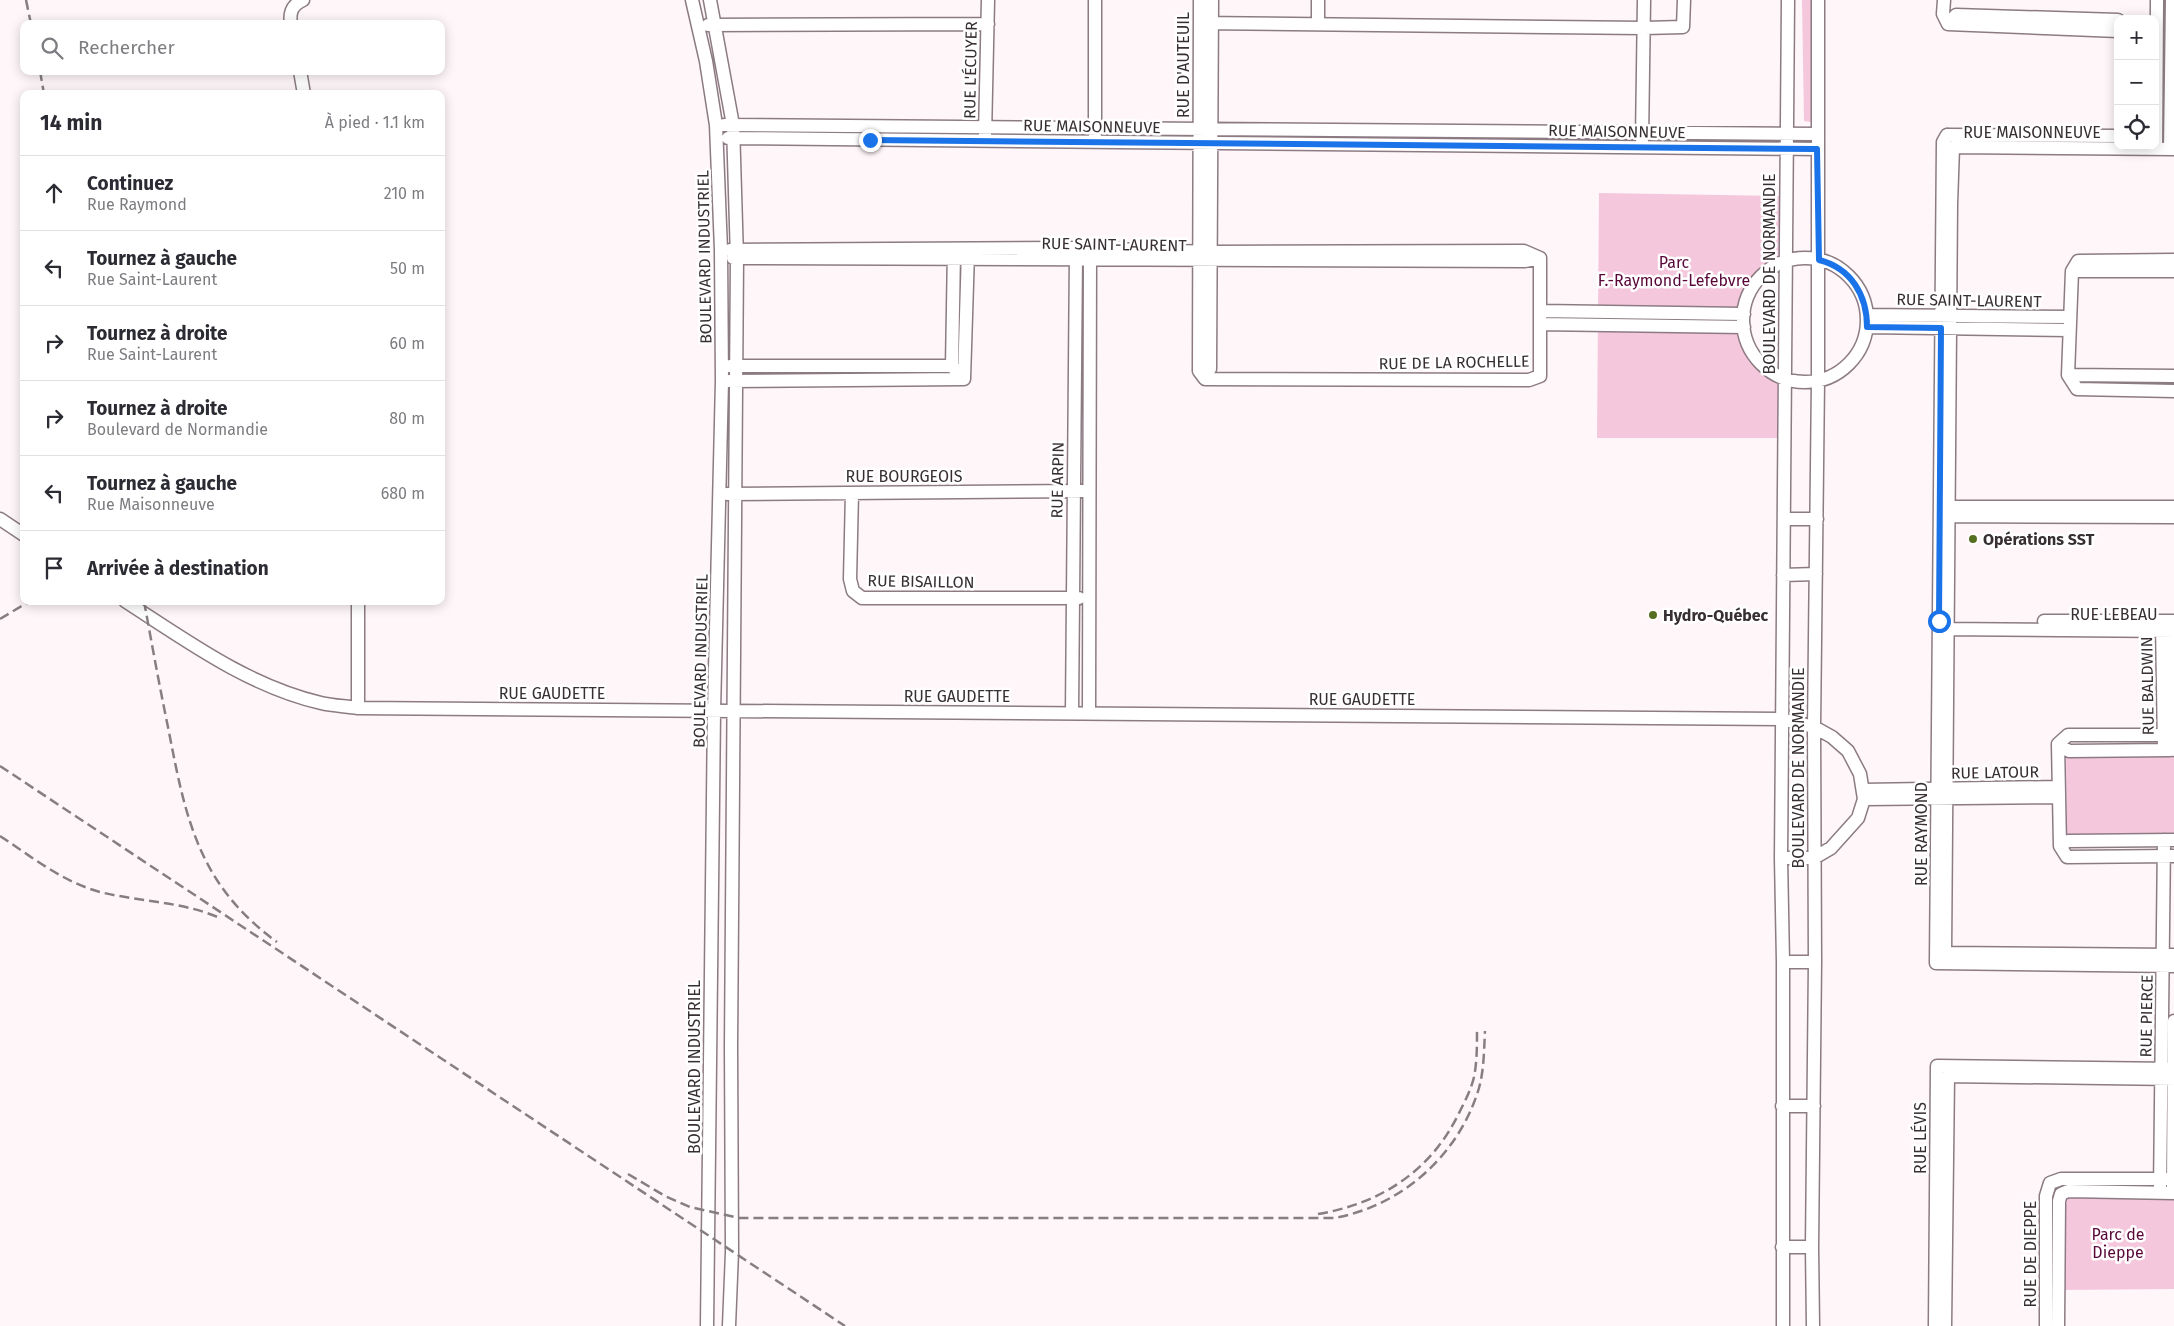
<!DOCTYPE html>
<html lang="fr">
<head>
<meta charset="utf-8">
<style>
  body { margin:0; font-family:"Fira Sans",sans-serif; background:#f2f2f3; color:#2b2b33 }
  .controls { position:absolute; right:15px; top:15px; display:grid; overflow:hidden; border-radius:10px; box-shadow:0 2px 12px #0003 }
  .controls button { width:45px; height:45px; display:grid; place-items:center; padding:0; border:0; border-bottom:1px solid #e1e1e2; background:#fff; color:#2b2b33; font:25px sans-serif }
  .stop { position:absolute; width:15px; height:15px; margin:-11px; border:4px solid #1a73e8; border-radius:50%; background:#fff }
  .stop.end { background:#1a73e8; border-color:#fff; box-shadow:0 1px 5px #0008 }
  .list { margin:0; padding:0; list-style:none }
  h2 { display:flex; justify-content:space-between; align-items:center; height:65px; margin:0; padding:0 20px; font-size:21px }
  h2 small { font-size:16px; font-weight:400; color:#7c7c81 }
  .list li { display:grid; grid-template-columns:32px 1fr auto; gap:15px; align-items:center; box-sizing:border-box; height:75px; padding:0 20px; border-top:1px solid #e1e1e2 }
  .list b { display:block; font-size:19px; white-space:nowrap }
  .list p { margin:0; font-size:16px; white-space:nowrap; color:#7c7c81 }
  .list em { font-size:16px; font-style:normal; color:#7c7c81 }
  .icon { flex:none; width:28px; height:28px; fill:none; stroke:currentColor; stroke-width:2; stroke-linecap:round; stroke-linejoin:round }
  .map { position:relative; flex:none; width:2174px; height:1326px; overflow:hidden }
  .search { position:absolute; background:#fff; box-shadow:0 2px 12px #0003; left:20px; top:20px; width:425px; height:55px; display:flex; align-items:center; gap:12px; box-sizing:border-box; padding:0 18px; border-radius:10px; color:#7c7c81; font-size:19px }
  .panel { position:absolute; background:#fff; box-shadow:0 2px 12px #0003; left:20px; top:90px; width:425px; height:515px; border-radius:10px }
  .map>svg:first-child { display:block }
  .green { fill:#f5c7dc }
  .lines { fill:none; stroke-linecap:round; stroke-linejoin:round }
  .minor-casing { stroke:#8c7b83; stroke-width:15 }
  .minor { stroke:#fff; stroke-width:12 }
  .rail { stroke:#867e81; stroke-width:2.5; stroke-dasharray:10 5; stroke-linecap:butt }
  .route { stroke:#1a73e8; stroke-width:6 }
  .poi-dot { fill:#566e1f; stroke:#fff; stroke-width:2 }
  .labels { text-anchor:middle; stroke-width:5; stroke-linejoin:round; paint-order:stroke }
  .street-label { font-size:16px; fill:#372f32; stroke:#fff }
  .park-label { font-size:16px; fill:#590739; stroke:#fff }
  .poi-label { font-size:16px; font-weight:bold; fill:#372f32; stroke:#fff; text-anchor:start }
</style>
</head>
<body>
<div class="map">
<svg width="2174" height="1326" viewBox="0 0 2174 1326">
  <rect width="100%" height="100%" fill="#fef6f9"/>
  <path class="green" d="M1802,0H1813L1817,123L1804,121Z
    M1599,193L1786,196L1787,259C1779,263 1766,267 1760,274C1727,310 1742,357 1783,377V438H1597Z
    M2066,757H2174V841H2067Z
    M2067,1195L2174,1196V1289L2059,1290Z"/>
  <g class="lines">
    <g class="minor-casing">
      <path id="minor" d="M692,0L706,61L716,125L721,250L722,381L714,711L707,1326
        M710,0L733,125L737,258L731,1047L732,1252L729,1326
        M1200,0L1199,371L1205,379L1529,380L1540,376V258
        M1318,0V24
        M1944,0L1943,14L1948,24
        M1200,23L1644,28L1683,27L1684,0
        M291,24C289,12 292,5 303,0
        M1948,24L1956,15L2118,20
        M1948,24L2118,31
        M708,25L988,24
        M300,71L304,94
        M724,125L1817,134
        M1095,134V0
        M985,135L988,0
        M1947,135L2118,136
        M728,138L1817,149
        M1642,140L1644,0
        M1953,147L2174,149
        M2156,149L2157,0
        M2170,149L2172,0
        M730,250L1076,248L1211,252L1524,251L1540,258
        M954,251L952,366L957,372
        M733,258L1525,261L1540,258
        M1743 320a62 62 0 1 1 124 0a62 62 0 1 1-124 0Z
        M2174,260L2078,261L2072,271L2068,375L2077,389L2174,391
        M2072,271H2174
        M1540,311L1744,314
        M1867,315L2070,317
        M1540,324L1744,327
        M1867,327L2069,330
        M730,366H952
        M1210,369L1212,0
        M2068,375L2174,376
        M964,379L968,252
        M729,381L964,379
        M852,493L850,579L853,591L862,598H1079
        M727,494L1082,491
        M1942,507H2174
        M1942,516L2174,517
        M0,519L24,535
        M1784,519H1817
        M1783,575L1816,574
        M125,601C187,641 248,686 321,703C333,706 346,706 358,708L1782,719L1814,727L1832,737L1848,751L1860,774L1864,799L1858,818L1831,848L1814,858H1781
        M358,601V708
        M2044,621H2174
        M2162,624L2164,750
        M2172,625L2174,750
        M1941,629L2174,631
        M1072,713L1076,253
        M1089,713L1090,253
        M2174,735H2068L2058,744L2060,846L2067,857L2174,856
        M2058,744L2069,751L2170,750
        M1863,790L2058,787
        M1864,799L2058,797
        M2060,846L2068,841L2174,840
        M1945,953L2174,955
        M1783,962H1815
        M1936,963L1943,142L1947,135
        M1936,963L1945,953L1951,204L1953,147
        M1936,963L2174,966
        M1782,1106H1814
        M2173,1188L2174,1021
        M2160,1193L2164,840
        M1782,1247H1812
        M1783,1326V962L1781,858L1788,0
        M1813,1326L1812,1247L1815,962L1814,727L1818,380V0
        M1935,1326L1937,1066L2174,1069
        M1945,1326L1948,1076L2174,1079
        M2046,1326V1196L2050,1183L2061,1179H2174
        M2058,1326L2059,1201L2061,1194L2068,1191L2174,1193"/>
    </g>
    <use href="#minor" class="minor"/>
    <path class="rail" d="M26,0L31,24
      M40,71L44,94
      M144,601C152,645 160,689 169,732C186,821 200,886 277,942
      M0,619L30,601
      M0,766L845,1326
      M0,836C32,857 63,882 100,892C140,902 181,901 220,918
      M628,1174L665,1196L690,1207L739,1218H1334C1402,1206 1459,1155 1479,1088C1484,1070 1484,1050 1485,1031
      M1318,1214C1379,1204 1430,1172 1458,1115C1464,1103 1471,1090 1474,1077C1477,1062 1477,1046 1477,1031"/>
  </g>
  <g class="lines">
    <path class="route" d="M870,140L1817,149L1819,260C1851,268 1867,295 1867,327L1941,328L1939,621"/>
  </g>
  <g class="poi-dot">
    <circle cx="1973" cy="539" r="5"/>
    <circle cx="1653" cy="615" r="5"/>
  </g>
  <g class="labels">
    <g class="street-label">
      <text transform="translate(1183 65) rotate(-90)" y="6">RUE D'AUTEUIL</text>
      <text transform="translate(970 70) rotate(-89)" y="6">RUE L'ÉCUYER</text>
      <text transform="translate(1092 126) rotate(1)" y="6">RUE MAISONNEUVE</text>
      <text transform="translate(1617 131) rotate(1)" y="6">RUE MAISONNEUVE</text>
      <text x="2032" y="138">RUE MAISONNEUVE</text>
      <text transform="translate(1114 244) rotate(1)" y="6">RUE SAINT-LAURENT</text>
      <text transform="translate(704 257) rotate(-91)" y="6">BOULEVARD INDUSTRIEL</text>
      <text transform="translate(1769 274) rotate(-90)" y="6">BOULEVARD DE NORMANDIE</text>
      <text transform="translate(1969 300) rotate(1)" y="6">RUE SAINT-LAURENT</text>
      <text transform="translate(1454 362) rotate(-1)" y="6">RUE DE LA ROCHELLE</text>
      <text x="904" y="482">RUE BOURGEOIS</text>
      <text transform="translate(1057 480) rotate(-89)" y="6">RUE ARPIN</text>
      <text transform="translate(921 581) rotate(1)" y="6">RUE BISAILLON</text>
      <text x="2114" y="620">RUE LEBEAU</text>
      <text transform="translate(700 661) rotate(-89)" y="6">BOULEVARD INDUSTRIEL</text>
      <text transform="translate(2147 686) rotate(-91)" y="6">RUE BALDWIN</text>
      <text x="552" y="699">RUE GAUDETTE</text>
      <text x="957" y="702">RUE GAUDETTE</text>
      <text x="1362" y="705">RUE GAUDETTE</text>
      <text transform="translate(1798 768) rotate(-90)" y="6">BOULEVARD DE NORMANDIE</text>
      <text transform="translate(1995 772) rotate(-1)" y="6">RUE LATOUR</text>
      <text transform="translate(1921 834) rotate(-90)" y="6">RUE RAYMOND</text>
      <text transform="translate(2146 1016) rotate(-89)" y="6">RUE PIERCE</text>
      <text transform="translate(694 1067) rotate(-90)" y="6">BOULEVARD INDUSTRIEL</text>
      <text transform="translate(1920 1138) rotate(-90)" y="6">RUE LÉVIS</text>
      <text transform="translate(2030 1254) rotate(-90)" y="6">RUE DE DIEPPE</text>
    </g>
    <g class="park-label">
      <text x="1674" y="268">Parc<tspan x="1674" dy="18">F.-Raymond-Lefebvre</tspan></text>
      <text x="2118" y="1240">Parc de<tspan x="2118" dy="18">Dieppe</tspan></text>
    </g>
    <g class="poi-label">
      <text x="1983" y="545">Opérations SST</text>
      <text x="1663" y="621">Hydro-Québec</text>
    </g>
  </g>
</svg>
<div class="controls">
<button>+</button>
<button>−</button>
<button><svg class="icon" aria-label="locate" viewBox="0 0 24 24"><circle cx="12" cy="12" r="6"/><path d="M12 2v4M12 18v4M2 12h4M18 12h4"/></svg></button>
</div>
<div class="stop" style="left:1939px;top:621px"></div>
<div class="stop end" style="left:870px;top:140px"></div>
<div class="search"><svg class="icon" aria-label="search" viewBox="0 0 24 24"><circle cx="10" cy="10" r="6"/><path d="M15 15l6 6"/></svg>Rechercher</div>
<section class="panel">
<h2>14 min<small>À pied · 1.1 km</small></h2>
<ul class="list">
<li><svg class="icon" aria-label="ahead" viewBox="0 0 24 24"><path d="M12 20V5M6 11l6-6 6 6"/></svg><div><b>Continuez</b><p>Rue Raymond</p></div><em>210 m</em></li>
<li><svg class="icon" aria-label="left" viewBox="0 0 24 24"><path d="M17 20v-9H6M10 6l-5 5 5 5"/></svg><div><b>Tournez à gauche</b><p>Rue Saint-Laurent</p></div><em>50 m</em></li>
<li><svg class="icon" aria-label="right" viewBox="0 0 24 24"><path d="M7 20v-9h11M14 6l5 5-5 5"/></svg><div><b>Tournez à droite</b><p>Rue Saint-Laurent</p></div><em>60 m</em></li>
<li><svg class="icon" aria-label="right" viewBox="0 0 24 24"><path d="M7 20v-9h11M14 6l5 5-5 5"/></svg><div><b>Tournez à droite</b><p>Boulevard de Normandie</p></div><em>80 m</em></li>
<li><svg class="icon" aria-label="left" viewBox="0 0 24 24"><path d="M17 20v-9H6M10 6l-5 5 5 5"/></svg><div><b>Tournez à gauche</b><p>Rue Maisonneuve</p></div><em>680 m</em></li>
<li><svg class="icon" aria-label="arrive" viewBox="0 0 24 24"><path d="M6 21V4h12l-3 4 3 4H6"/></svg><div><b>Arrivée à destination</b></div></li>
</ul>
</section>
</div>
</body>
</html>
